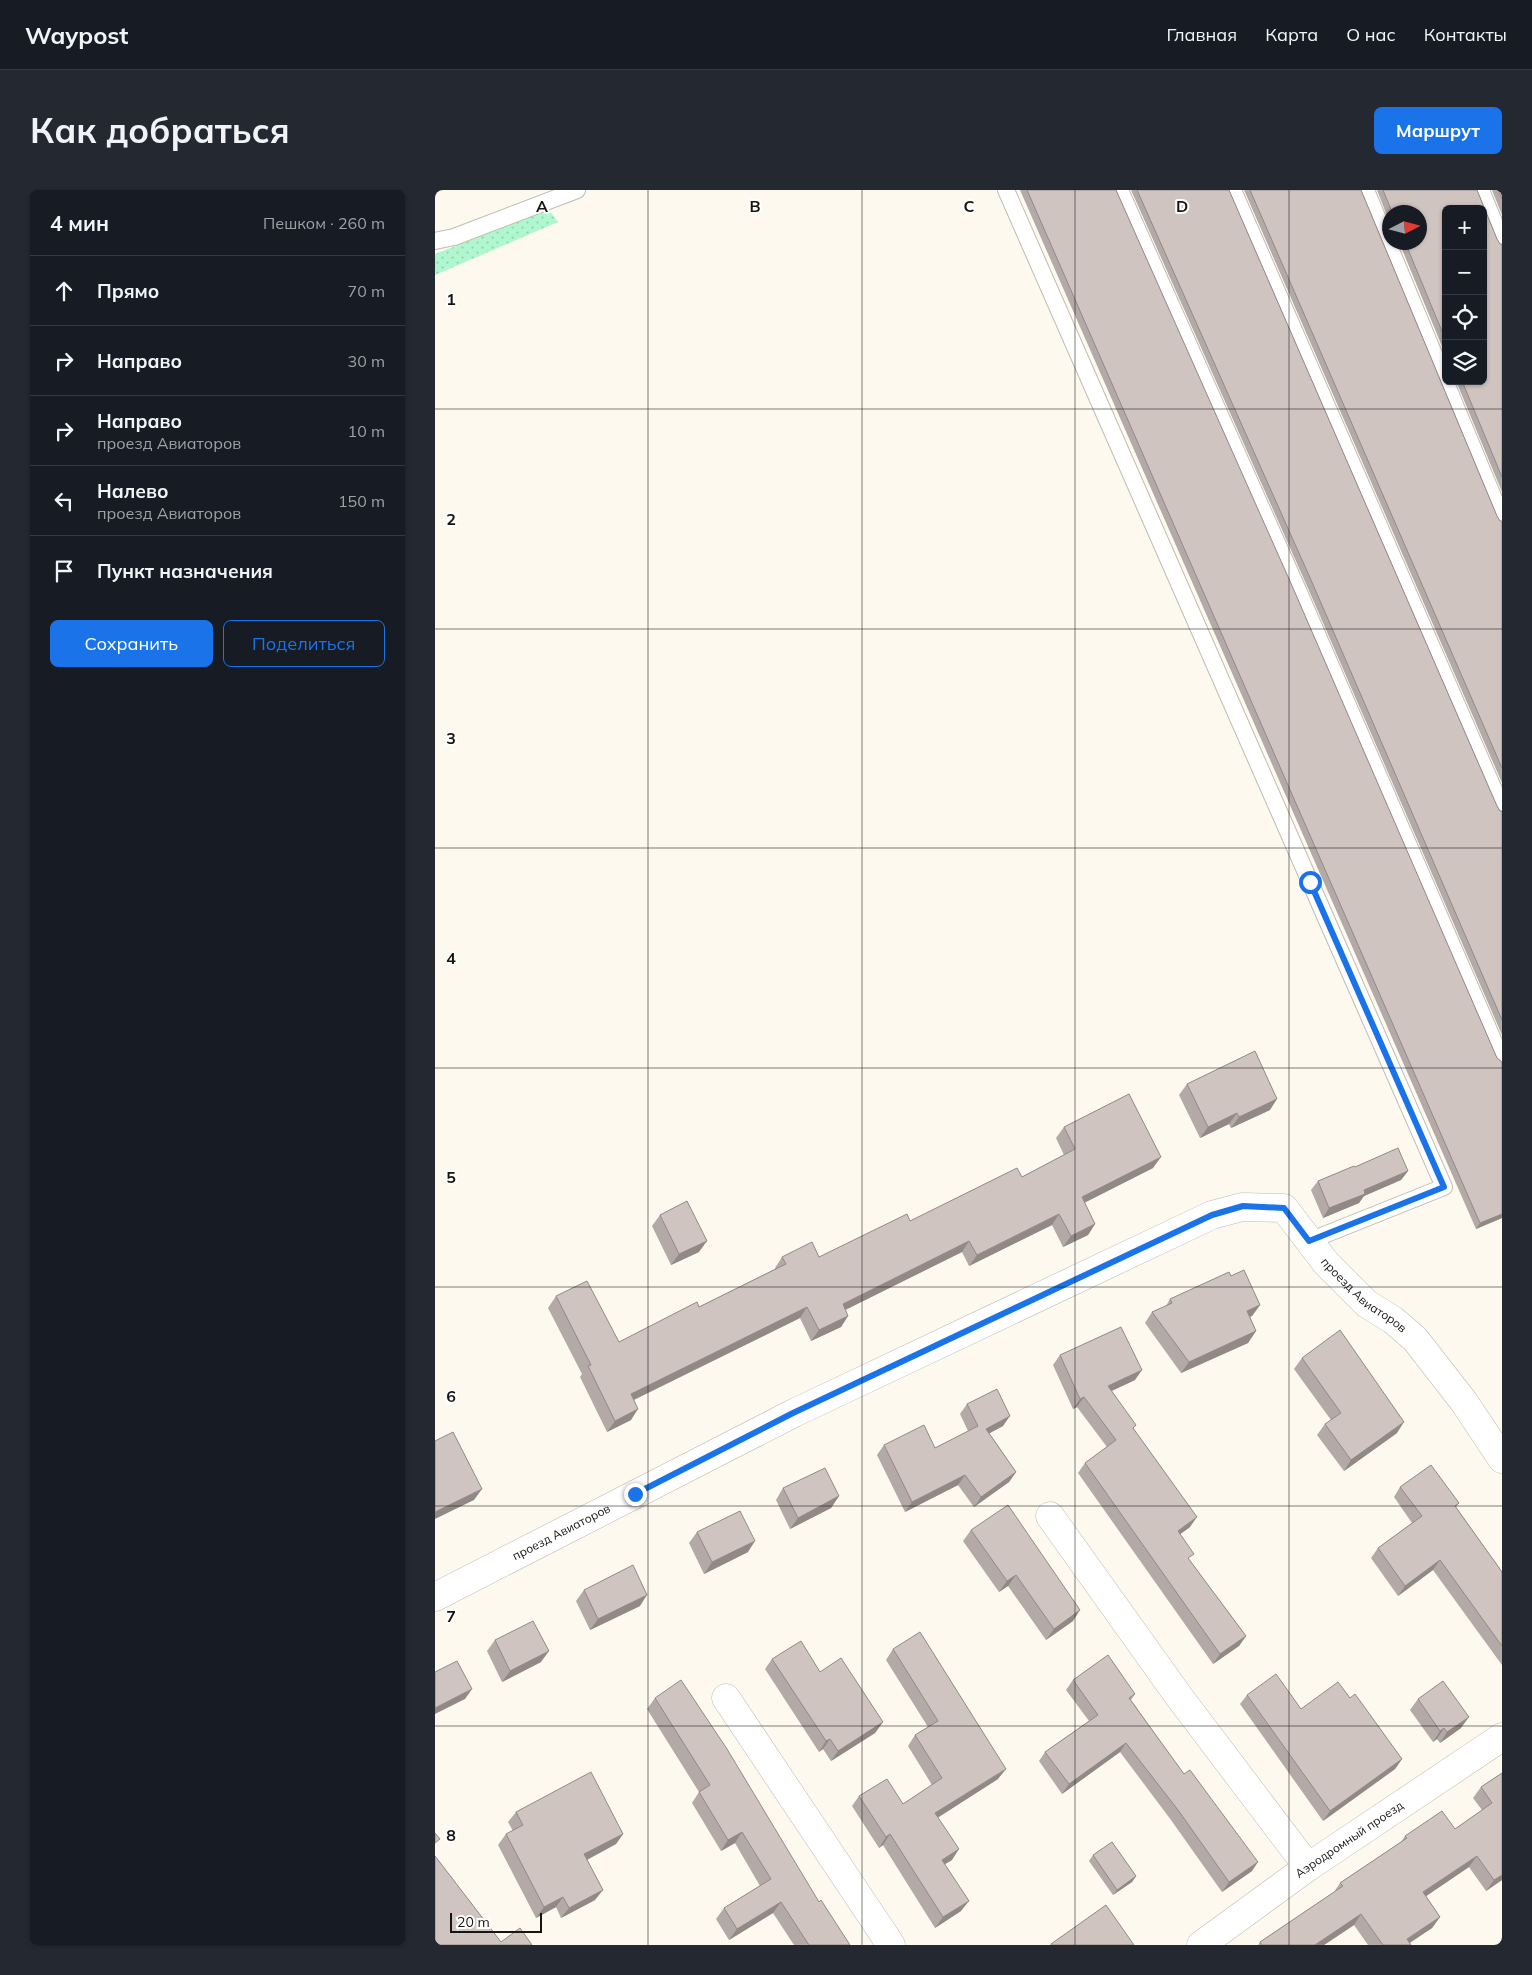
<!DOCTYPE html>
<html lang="ru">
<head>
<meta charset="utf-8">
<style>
  body { margin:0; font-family:Mulish,sans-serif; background:#242831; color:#f1f3f6 }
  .controls { position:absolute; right:15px; top:15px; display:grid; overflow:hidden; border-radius:8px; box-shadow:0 1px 4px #0004 }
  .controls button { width:45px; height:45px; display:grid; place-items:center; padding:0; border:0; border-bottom:1px solid #363941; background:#171b24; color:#f1f3f6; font:25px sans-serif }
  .compass { position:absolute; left:947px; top:15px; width:45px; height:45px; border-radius:50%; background:#171b24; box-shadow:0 1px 4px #0004; rotate:84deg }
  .scale { position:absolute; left:15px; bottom:12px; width:92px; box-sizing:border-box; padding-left:5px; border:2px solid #171512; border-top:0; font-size:14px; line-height:18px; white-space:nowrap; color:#171512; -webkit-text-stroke:4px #fff; paint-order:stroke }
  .stop { position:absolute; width:15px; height:15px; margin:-11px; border:4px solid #1a73e8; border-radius:50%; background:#fff }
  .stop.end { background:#1a73e8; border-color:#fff; box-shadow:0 1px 5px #0008 }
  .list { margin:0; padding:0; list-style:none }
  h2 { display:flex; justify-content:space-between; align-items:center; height:65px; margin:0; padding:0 20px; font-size:21px }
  h2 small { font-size:16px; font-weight:400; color:#9ea1a6 }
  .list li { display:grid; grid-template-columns:32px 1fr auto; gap:15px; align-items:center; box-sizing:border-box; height:70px; padding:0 20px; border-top:1px solid #363941 }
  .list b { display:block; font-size:19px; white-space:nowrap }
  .list p { margin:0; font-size:16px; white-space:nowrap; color:#9ea1a6 }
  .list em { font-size:16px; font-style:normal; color:#9ea1a6 }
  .actions { display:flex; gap:10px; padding:15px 20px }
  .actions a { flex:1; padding:11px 0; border:1px solid #1a73e8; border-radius:8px; text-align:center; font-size:18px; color:#1a73e8 }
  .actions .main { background:#1a73e8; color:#fff }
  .icon { flex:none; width:28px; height:28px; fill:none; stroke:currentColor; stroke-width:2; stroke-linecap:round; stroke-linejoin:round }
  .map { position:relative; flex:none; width:1067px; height:1755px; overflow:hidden; border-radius:8px }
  header { display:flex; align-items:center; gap:30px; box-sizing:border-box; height:70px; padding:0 25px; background:#171b24; border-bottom:1px solid #363941 }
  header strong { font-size:24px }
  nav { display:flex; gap:28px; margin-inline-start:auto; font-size:18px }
  .intro { display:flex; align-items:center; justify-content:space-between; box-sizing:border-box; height:120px; padding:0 30px }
  h1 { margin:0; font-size:35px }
  .button { padding:12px 22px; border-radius:8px; background:#1a73e8; color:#fff; font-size:18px; font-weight:700 }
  main { display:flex; gap:30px; padding:0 30px }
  aside { flex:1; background:#171b24; border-radius:8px; box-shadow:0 1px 4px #0004 }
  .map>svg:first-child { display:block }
  .grass { fill:url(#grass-dots) }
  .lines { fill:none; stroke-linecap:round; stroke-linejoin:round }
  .service-casing { stroke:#bfbbb2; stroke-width:18 }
  .minor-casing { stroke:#bfbbb2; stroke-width:29 }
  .tertiary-casing { stroke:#bfbbb2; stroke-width:29 }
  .service { stroke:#fff; stroke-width:16 }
  .minor { stroke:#fff; stroke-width:28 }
  .tertiary { stroke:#fff; stroke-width:28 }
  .wall { fill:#b3a9a6 }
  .shaded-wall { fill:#928987 }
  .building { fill:#d0c4c1; stroke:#928987 }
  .route { stroke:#1a73e8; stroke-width:6 }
  .grid { fill:none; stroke:#171512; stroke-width:1; stroke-opacity:0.55 }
  .labels { text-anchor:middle; stroke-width:4; stroke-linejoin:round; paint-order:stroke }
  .street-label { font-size:12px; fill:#171512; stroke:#fff }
  .grid-label { font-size:16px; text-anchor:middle; font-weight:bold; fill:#171512; stroke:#fff; stroke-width:4; stroke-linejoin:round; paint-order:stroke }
</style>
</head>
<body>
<header>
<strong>Waypost</strong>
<nav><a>Главная</a><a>Карта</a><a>О нас</a><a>Контакты</a></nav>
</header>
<div class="intro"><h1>Как добраться</h1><a class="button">Маршрут</a></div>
<main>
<aside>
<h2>4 мин<small>Пешком · 260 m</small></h2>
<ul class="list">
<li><svg class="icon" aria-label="ahead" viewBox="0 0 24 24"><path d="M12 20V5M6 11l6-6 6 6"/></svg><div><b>Прямо</b></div><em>70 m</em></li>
<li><svg class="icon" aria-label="right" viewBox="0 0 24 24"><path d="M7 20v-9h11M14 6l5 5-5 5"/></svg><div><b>Направо</b></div><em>30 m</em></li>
<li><svg class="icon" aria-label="right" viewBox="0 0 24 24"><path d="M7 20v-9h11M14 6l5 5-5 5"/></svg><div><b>Направо</b><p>проезд Авиаторов</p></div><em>10 m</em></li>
<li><svg class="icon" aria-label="left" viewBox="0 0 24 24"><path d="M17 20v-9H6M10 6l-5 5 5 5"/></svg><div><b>Налево</b><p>проезд Авиаторов</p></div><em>150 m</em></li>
<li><svg class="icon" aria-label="arrive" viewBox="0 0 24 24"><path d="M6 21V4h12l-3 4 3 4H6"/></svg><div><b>Пункт назначения</b></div></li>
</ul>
<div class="actions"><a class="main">Сохранить</a><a>Поделиться</a></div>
</aside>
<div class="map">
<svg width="1067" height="1755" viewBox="0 0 1067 1755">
  <defs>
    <pattern id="grass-dots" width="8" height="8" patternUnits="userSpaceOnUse" patternTransform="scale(1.25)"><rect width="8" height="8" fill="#aff7ce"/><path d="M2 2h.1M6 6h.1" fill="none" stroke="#96d3b0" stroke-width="1.8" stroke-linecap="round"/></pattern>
  </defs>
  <rect width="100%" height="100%" fill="#fdf9ef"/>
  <path class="grass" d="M114,20L123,32L0,85V64Z"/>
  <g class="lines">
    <g class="service-casing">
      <path id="service" d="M571,0L1009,997L874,1051
        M685,0L863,400L1067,870
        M798,0L1067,618
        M931,0L1067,328
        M1046,0L1067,51
        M0,51L19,47L142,0"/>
    </g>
    <g class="minor-casing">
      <g id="minor">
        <path d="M615,1326L745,1508L873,1677"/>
        <path d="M291,1508L456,1755"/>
        <path id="s1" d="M766,1755L873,1677L1067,1547"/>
      </g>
    </g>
    <g class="tertiary-casing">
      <g id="tertiary">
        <path id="s2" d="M0,1407L359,1223L777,1025L807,1017L849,1018L891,1073L932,1114L958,1130L980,1149L1029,1212L1067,1269"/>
      </g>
    </g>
    <use href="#service" class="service"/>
    <use href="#minor" class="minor"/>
    <use href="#tertiary" class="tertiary"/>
  </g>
  <path class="wall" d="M585,0H681L1062,868L1067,872V1028L1041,1039Z
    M696,0H794L1062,616L1065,621H1067V845L872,396Z
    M809,0H926L1062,326L1065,331H1067V593Z
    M942,0H1042L1062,49L1065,54H1067V302L1021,191H1048L1011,19V166L964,52H984V22H954V31Z
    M1057,0H1067V25Z
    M752,894L835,920L796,938L794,934L765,948L744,905Z
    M629,937L718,978L649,1013L660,1034L653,1045L628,1057L617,1035L534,1076L527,1062L410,1120L413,1126L406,1137L376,1151L365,1128L199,1210L196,1230L172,1242L145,1187L147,1184L113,1118L121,1106L184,1152L264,1117L340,1079V1078L347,1067H384L587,987L629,965L621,948Z
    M920,977L973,981L966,990L929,1006L924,1013L888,1028L876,1000L883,991Z
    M225,1025L264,1062L236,1075L217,1036Z
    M796,1086L825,1115L817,1126L815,1127L821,1141L813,1153L746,1183L710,1133L717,1122L731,1116L735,1109Z
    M625,1165L700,1190L676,1201L755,1337L745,1344L754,1370L811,1446L804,1456L778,1474L643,1283L650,1273L672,1257L642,1217L638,1219L618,1175Z
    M867,1168L962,1243L909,1281L882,1245L890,1234L896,1230L859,1179Z
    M532,1214L568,1236L554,1243L581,1282L574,1292L539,1317L523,1295L470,1322L442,1265L449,1255L500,1258L533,1241L525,1224Z
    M965,1297L1024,1313L1021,1317L1067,1382V1475L998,1380L963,1406L936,1368L943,1358L977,1333L959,1307Z
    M348,1298L404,1306L396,1318L355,1339L341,1310Z
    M536,1340L638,1431L611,1450L573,1396L564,1402L528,1351Z
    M262,1342L313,1362L269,1384L254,1353Z
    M149,1400L205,1416L155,1440L141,1411Z
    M60,1450L106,1472L67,1492L52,1461Z
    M458,1459L563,1589L503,1627L517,1670L510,1674L526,1721L500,1738L448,1655L444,1658L417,1616L424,1606L468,1614L497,1595L473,1556L480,1545L493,1537L451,1470Z
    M337,1469L385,1482L448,1532L440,1543L396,1571L388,1559L384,1562L330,1479Z
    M638,1490L700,1504L696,1510L817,1681L787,1702L736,1630L685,1562L627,1604L604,1571L610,1562L654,1531L631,1500Z
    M812,1505L866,1519L915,1508L967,1569L960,1579L888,1631L805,1514Z
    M220,1508L384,1712L415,1755H359L338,1723L294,1750L281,1729L289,1718L325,1696L300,1653L286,1661L257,1613L264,1602L212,1519Z
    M983,1509L1026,1538L1005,1553L1002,1549L998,1552L975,1520Z
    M1067,1583V1690L1051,1701L1034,1677L991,1706L1005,1727L997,1738L975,1753L976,1755H933L919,1735L889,1755H823L825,1752L899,1702L905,1693L966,1652L970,1646L1020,1639L1047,1620L1038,1608L1046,1597Z
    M81,1622L188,1644L181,1654L152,1670L160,1710L126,1728L121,1717L101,1728L63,1655L71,1644L78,1641L73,1632Z
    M658,1665L701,1686L697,1692L678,1705L654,1671Z"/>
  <path class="shaded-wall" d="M842,909L835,920L796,938L804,927Z
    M802,923L794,934L765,948L773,937Z
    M726,967L718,978L639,1018L647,1007Z
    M973,981L966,990L929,1006L924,1013L888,1028L894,1018L929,1000Z
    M624,1024L617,1035L534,1076L542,1065Z
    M1067,1024V1028L1041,1039L1045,1033Z
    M660,1034L653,1045L628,1057L636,1046Z
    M272,1051L264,1062L236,1075L244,1064Z
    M534,1051L527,1062L400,1125L408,1114Z
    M825,1115L817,1126L804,1132L812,1121Z
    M372,1117L365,1128L188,1215L196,1204Z
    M413,1126L406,1137L376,1151L384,1140Z
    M821,1141L813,1153L746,1183L754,1172Z
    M707,1180L700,1190L666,1206L673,1196Z
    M649,1207L642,1217L638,1219L645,1209Z
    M203,1219L196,1230L172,1242L180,1231Z
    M575,1226L568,1236L544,1249L551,1239Z
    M969,1232L962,1243L909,1281L916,1270Z
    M581,1282L574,1292L539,1317L546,1307Z
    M530,1285L523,1295L470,1322L477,1312Z
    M47,1299L39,1310L0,1329V1322Z
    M404,1306L396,1318L355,1339L363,1328Z
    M762,1327L755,1337L736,1351L743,1341Z
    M320,1351L313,1362L269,1384L277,1372Z
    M1005,1370L998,1380L963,1406L970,1396Z
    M581,1385L573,1396L564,1402L572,1391Z
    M212,1405L205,1416L155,1440L163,1429Z
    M645,1420L638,1431L611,1450L619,1439Z
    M811,1446L804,1456L778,1474L785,1464Z
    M114,1461L106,1472L67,1492L75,1481Z
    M37,1499L30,1509L0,1524V1518Z
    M1034,1527L1026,1538L1005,1553L1012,1542Z
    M448,1532L440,1543L396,1571L403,1561Z
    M1009,1538L1002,1549L998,1552L1005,1541Z
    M395,1549L388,1559L384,1562L391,1551Z
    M691,1553L685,1562L627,1604L634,1594Z
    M967,1569L960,1579L888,1631L895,1621Z
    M571,1579L563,1589L493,1634L500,1623Z
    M307,1642L300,1653L286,1661L293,1650Z
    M188,1644L181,1654L142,1675L149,1664Z
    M455,1644L448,1655L444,1658L451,1647Z
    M524,1659L517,1670L500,1680L507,1670Z
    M1042,1666L1034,1677L981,1713L988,1702Z
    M823,1672L817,1681L787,1702L794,1692Z
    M1067,1685V1690L1051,1701L1059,1690Z
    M701,1686L697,1692L678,1705L682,1700Z
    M168,1700L160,1710L126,1728L134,1718Z
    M128,1707L121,1717L101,1728L109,1717Z
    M534,1711L526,1721L500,1738L508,1727Z
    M346,1712L338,1723L294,1750L302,1739Z
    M926,1724L919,1735L889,1755H880Z
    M1005,1727L997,1738L971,1755L972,1749Z"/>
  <path class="building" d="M592,0H681L858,398L1062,868L1067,872V1024L1045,1033Z
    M702,0H794L1062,616L1065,621H1067V830L876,390Z
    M815,0H926L1062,326L1065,331H1067V578Z
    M948,0H1042L1062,49L1065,54H1067V287L1027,191H1048V19H1011V151L970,52H984V22H957Z
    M1063,0H1067V9Z
    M820,861L842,909L804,927L802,923L773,937L752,894Z
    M694,904L726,967L647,1007L660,1034L636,1046L624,1024L542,1065L534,1051L408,1114L413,1126L384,1140L372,1117L196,1204L203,1219L180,1231L153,1176L156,1175L121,1106L152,1091L184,1152L262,1112L264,1117L351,1074L347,1067L377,1052L384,1067L472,1024L475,1031L582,978L587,987L640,959L629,937Z
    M963,958L973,981L929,1000L930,1004L894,1018L883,991L919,976L920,977Z
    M252,1011L272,1051L244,1064L225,1025Z
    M809,1080L825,1115L812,1121L821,1141L754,1172L717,1122L737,1113L735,1109L794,1082L796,1086Z
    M686,1137L707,1180L673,1196L701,1235L698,1238L762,1327L743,1341L759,1364L753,1368L811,1446L785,1464L650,1273L681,1250L649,1207L645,1209L625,1165Z
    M905,1140L969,1232L916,1270L890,1234L906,1223L867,1168Z
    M562,1199L575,1226L551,1239L581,1282L546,1307L530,1285L477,1312L449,1255L489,1235L500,1258L543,1236L532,1214Z
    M18,1242L47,1299L0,1322V1251Z
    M996,1275L1024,1313L1020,1316L1067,1382V1456L1005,1370L970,1396L943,1358L987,1326L965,1297Z
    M390,1278L404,1306L363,1328L348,1298Z
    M573,1315L645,1420L619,1439L581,1385L572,1391L536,1340Z
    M305,1321L320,1351L277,1372L262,1342Z
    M198,1375L212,1405L163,1429L149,1400Z
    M98,1431L114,1461L75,1481L60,1450Z
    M485,1442L571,1579L500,1623L524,1659L507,1670L534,1711L508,1727L455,1644L451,1647L424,1606L452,1589L468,1614L507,1588L480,1545L503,1531L458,1459Z
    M366,1451L385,1482L406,1468L448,1532L403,1561L395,1549L391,1551L337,1469Z
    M673,1465L700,1504L694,1508L749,1584L755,1580L823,1672L794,1692L743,1620L691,1553L634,1594L610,1562L663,1525L638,1490Z
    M22,1471L37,1499L0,1518V1482Z
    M841,1484L866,1519L903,1492L915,1508L920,1504L967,1569L895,1621L812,1505Z
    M246,1490L292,1559L384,1712L386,1710L415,1755H374L346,1712L302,1739L289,1718L336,1689L307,1642L293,1650L264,1602L275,1595L220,1508Z
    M1008,1491L1034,1527L1012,1542L1009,1538L1005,1541L983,1509Z
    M156,1582L188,1644L149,1664L168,1700L134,1718L128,1707L109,1717L71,1644L88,1635L81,1622Z
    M1067,1583V1685L1059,1690L1042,1666L988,1702L1005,1727L972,1749L976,1755H948L926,1724L880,1755H827L825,1752L908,1696L905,1693L972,1648L970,1646L1007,1621L1020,1639L1057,1613L1046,1597Z
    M0,1643L5,1649L0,1653Z
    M677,1652L701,1686L682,1700L658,1665Z
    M0,1666L66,1752L85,1738L97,1755H0Z
    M671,1715L699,1755H616V1754Z"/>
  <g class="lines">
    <path class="route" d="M200,1304L358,1223L777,1025L808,1016L849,1018L874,1051L1009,997L875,692"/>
  </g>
  <path class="grid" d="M213,0V1755M427,0V1755M640,0V1755M854,0V1755M0,219H1067M0,439H1067M0,658H1067M0,878H1067M0,1097H1067M0,1316H1067M0,1536H1067"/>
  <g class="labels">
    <g class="street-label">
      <text dy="4" stroke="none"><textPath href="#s2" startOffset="1058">проезд Авиаторов</textPath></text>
      <text dy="4" stroke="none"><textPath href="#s2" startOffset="142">проезд Авиаторов</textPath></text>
      <text dy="4" stroke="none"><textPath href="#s1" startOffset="182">Аэродромный проезд</textPath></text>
    </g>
  </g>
  <g class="grid-label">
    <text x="107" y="22">A</text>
    <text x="320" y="22">B</text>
    <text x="534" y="22">C</text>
    <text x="747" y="22">D</text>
    <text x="16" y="115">1</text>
    <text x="16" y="335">2</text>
    <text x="16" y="554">3</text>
    <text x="16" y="774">4</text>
    <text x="16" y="993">5</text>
    <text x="16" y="1212">6</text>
    <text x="16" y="1432">7</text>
    <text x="16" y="1651">8</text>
  </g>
</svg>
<div class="controls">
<button>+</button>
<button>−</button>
<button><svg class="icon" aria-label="locate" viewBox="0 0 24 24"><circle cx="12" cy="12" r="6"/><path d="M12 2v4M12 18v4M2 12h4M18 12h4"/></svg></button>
<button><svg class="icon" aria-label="layers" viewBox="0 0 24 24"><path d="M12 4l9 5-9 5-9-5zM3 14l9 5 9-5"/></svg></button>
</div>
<svg class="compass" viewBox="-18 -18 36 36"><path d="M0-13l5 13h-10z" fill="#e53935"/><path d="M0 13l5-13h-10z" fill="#9ea1a6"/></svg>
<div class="scale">20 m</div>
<div class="stop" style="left:875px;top:692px"></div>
<div class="stop end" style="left:200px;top:1304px"></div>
</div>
</main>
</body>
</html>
